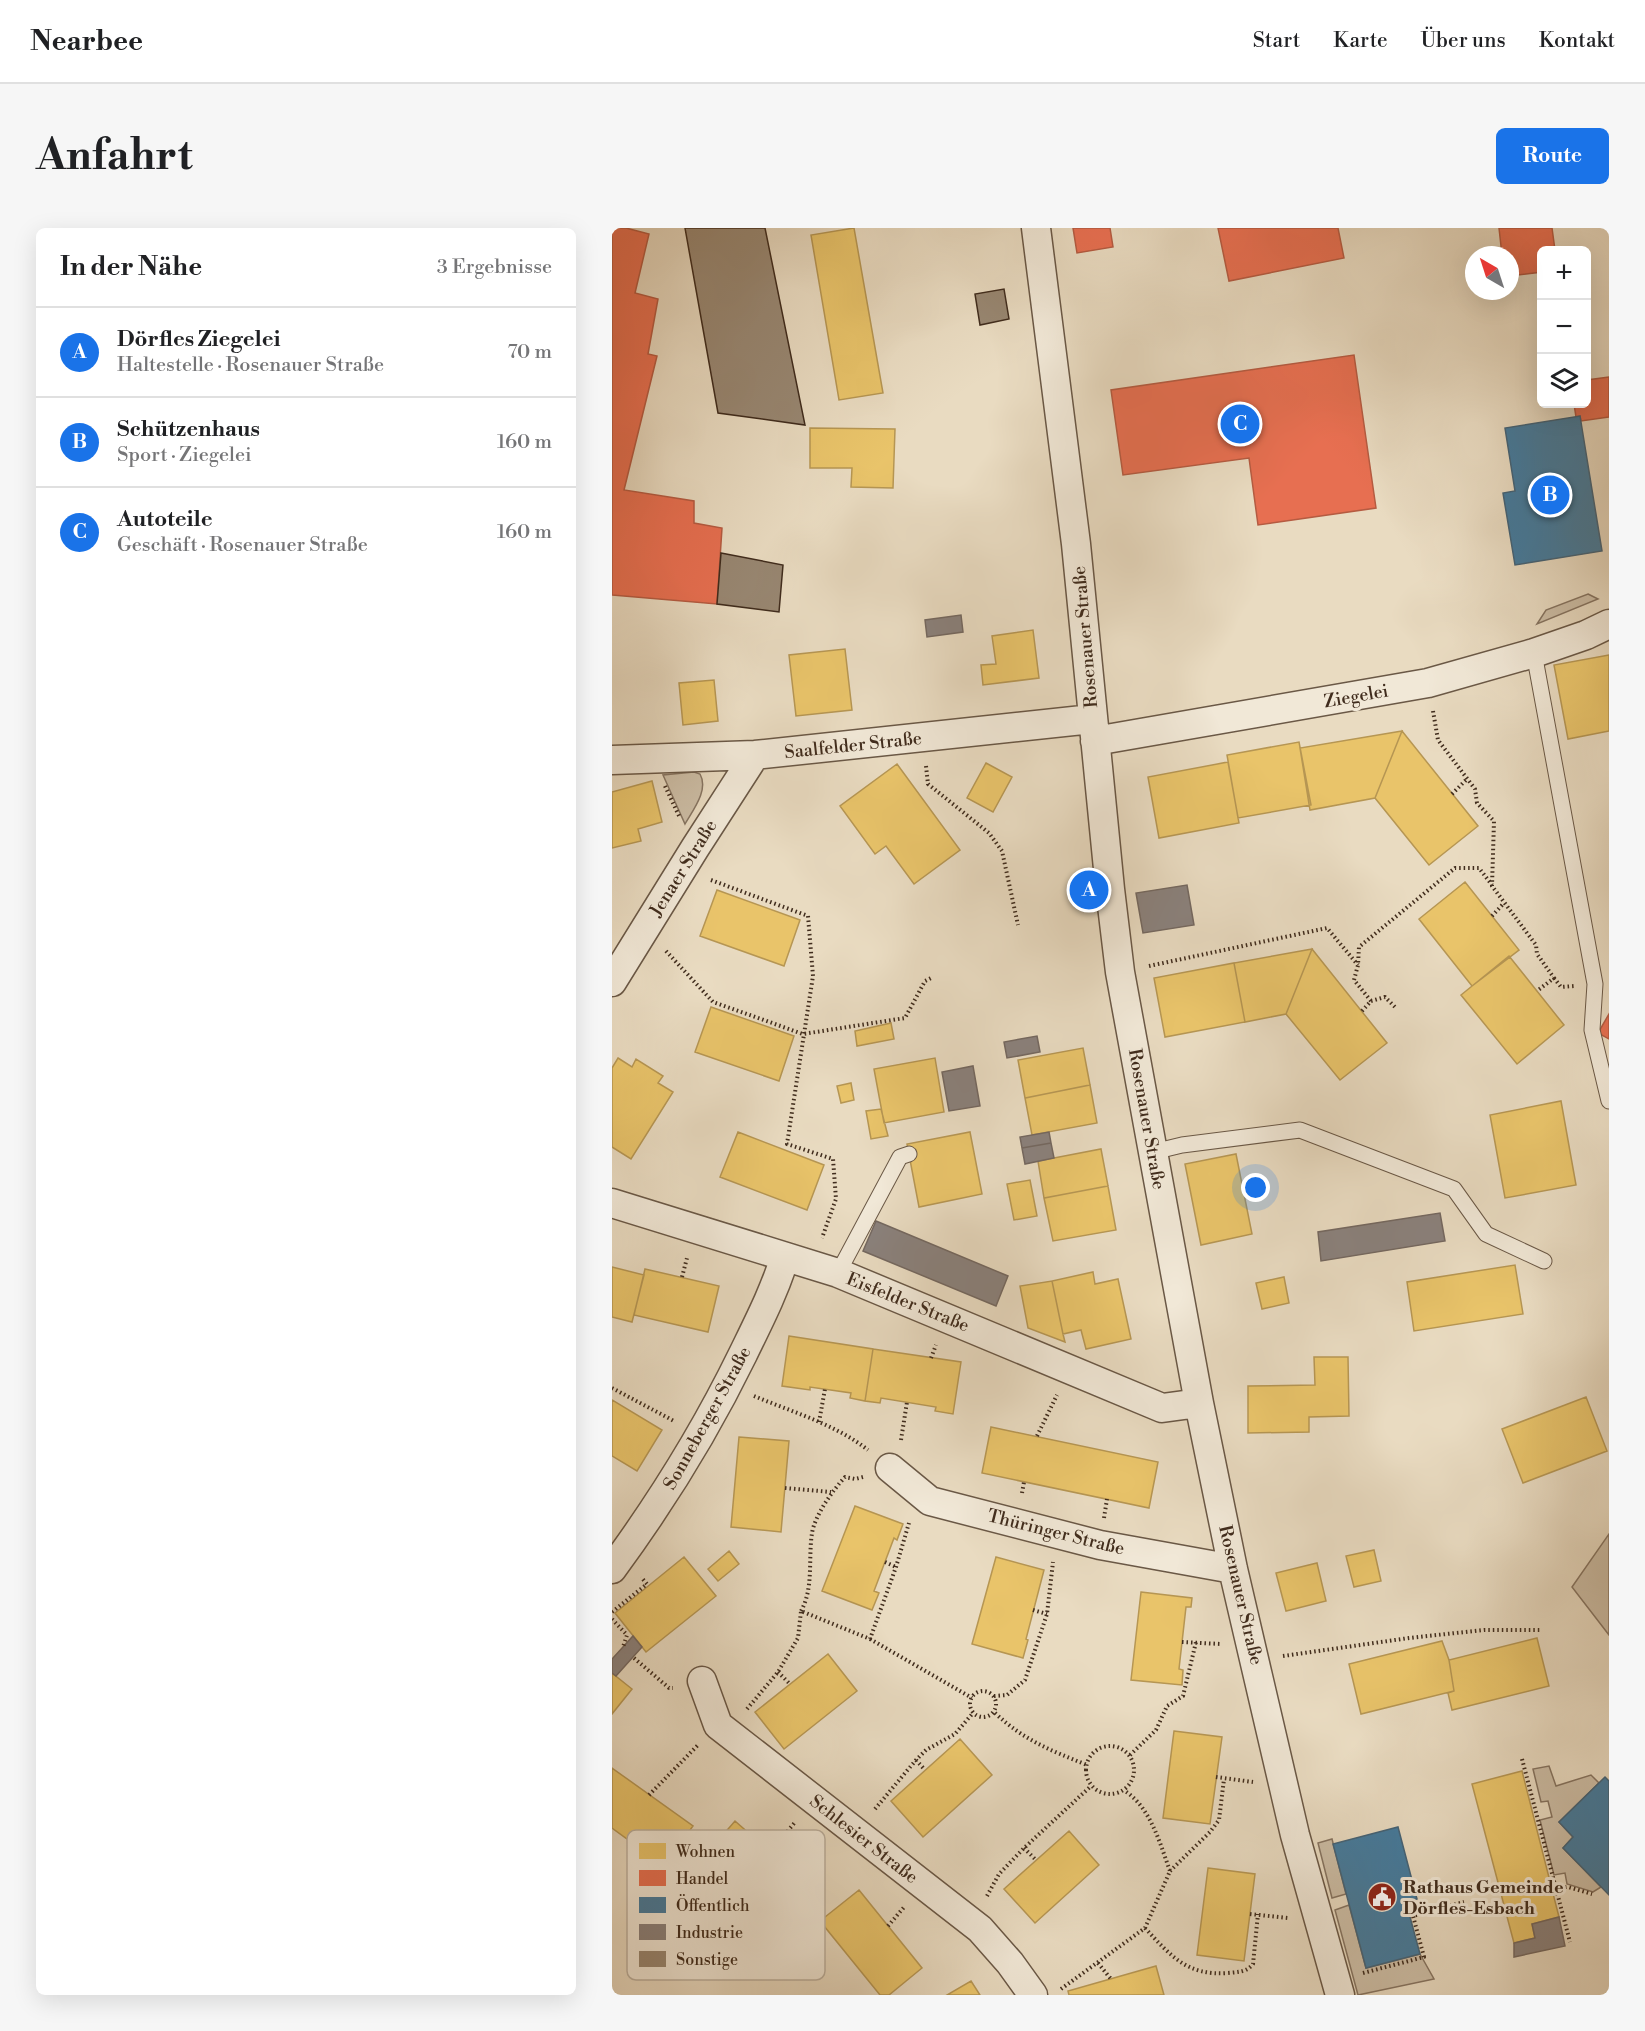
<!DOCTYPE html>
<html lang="de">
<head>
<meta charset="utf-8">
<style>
  body { margin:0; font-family:"Libre Bodoni",serif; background:#f6f6f6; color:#202124 }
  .controls { position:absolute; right:18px; top:18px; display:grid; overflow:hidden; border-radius:9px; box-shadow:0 6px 24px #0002 }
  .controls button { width:54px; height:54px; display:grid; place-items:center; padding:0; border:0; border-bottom:2px solid #e0e0e0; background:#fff; color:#202124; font:30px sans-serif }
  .compass { position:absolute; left:853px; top:18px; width:54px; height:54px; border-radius:50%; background:#fff; box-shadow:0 6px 24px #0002; rotate:321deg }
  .you { position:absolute; left:644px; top:960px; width:21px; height:21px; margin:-15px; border:4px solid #fff; border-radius:50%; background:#1a73e8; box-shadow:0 0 0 9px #1a73e833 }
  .badge { display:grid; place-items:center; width:39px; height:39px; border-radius:50%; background:#1a73e8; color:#fff; font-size:20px; font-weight:700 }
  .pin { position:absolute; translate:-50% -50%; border:3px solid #fff; box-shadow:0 2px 6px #0006 }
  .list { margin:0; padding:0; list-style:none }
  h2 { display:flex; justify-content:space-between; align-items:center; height:78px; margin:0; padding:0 24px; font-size:26px }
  h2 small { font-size:20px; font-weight:400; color:#757577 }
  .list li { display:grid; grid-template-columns:39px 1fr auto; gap:18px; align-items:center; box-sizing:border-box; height:90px; padding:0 24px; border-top:2px solid #e0e0e0 }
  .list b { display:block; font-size:22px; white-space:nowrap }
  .list p { margin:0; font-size:20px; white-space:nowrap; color:#757577 }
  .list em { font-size:20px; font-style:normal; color:#757577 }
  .icon { flex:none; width:33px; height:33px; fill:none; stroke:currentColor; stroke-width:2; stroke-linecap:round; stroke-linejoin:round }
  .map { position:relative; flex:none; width:997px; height:1767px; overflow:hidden; border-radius:9px }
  header { display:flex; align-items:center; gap:36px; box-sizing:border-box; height:84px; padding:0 30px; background:#fff; border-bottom:2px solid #e0e0e0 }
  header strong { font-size:28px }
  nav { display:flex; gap:33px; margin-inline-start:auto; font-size:21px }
  .intro { display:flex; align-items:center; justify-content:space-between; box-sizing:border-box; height:144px; padding:0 36px }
  h1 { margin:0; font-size:42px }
  .button { padding:15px 27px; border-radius:9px; background:#1a73e8; color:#fff; font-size:21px; font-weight:700 }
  main { display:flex; gap:36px; padding:0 36px }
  aside { flex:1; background:#fff; border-radius:9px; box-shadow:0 6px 24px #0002 }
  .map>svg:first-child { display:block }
  .green { fill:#ccbda5; stroke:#867461; stroke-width:1.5 }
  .homes { fill:#e9c46a; stroke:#b69653; stroke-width:1.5 }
  .shops { fill:#e76f51; stroke:#b55b41; stroke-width:1.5 }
  .public { fill:#457b9d; stroke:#446377; stroke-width:1.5 }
  .industry { fill:#8a817c; stroke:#746860; stroke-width:1.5 }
  .building { fill:#988772; stroke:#402c1d; stroke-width:1.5 }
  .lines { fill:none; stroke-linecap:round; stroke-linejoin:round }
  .service-casing { stroke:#6a5846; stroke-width:17 }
  .minor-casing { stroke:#6a5846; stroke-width:31 }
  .path { stroke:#402c1d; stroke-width:4; stroke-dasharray:1.5 3; stroke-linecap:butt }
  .service { stroke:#f1e8d7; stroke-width:15 }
  .minor { stroke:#f1e8d7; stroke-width:28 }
  .labels { text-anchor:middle; stroke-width:6; stroke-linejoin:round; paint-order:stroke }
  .street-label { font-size:18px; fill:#402c1d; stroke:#f1e8d7 }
  .poi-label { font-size:18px; font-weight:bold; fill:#402c1d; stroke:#f1e8d7; text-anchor:start }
  .key { fill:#f1e8d7; stroke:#bcb09f; stroke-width:1.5 }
  .key-label { font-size:16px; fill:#402c1d }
</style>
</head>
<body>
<header>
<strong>Nearbee</strong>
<nav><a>Start</a><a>Karte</a><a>Über uns</a><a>Kontakt</a></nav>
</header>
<div class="intro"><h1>Anfahrt</h1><a class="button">Route</a></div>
<main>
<aside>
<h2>In der Nähe<small>3 Ergebnisse</small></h2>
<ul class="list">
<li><span class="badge">A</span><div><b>Dörfles Ziegelei</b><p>Haltestelle · Rosenauer Straße</p></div><em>70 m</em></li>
<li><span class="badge">B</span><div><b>Schützenhaus</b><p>Sport · Ziegelei</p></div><em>160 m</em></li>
<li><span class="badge">C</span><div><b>Autoteile</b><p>Geschäft · Rosenauer Straße</p></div><em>160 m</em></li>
</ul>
</aside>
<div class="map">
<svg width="997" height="1767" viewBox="0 0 997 1767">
  <rect width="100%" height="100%" fill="#e9dbc1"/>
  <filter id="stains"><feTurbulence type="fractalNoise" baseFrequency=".00333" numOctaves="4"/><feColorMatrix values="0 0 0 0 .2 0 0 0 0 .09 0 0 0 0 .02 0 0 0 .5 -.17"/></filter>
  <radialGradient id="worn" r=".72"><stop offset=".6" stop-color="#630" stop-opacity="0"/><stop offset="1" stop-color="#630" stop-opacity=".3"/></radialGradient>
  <path class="green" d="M976,366L986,371L925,396L934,382Z
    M82,544L88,546C97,562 81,582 73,596L51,547Z
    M997,1306V1407L960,1359Z
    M937,1538L944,1558L979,1547L987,1555L947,1594L961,1609L951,1620L989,1659L981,1664L955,1656L953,1645L942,1647L928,1592L940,1589L936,1573L929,1574L921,1541Z
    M720,1611L734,1666L720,1670L706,1615Z
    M737,1677L754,1740L808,1726L822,1751L746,1767L723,1682Z"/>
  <path class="homes" d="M242,0L271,165L227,172L199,7Z
    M198,200L283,201L281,260L239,259L240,240H198Z
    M421,402L427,450L371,457L369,437L384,436L380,408Z
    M233,421L240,482L184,488L177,427Z
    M997,427V503L956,511L942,437Z
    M102,452L106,493L71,497L67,455Z
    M790,503L866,598L817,637L763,570Z
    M790,503L763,570L698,582L688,520Z
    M687,514L699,577L626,590L615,527Z
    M616,534L627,595L547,610L536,549Z
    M374,535L400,549L381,584L355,570Z
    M285,536L348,622L302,656L274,618L263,626L228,578Z
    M40,553L50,594L26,601L29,613L0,620V564Z
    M853,654L907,722L860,758L807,691Z
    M105,662L188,692L172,738L88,708Z
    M700,721L674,786L633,794L622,735Z
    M700,721L775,815L728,852L674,786Z
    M897,728L952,797L905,836L849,767Z
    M622,735L633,794L553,809L542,750Z
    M99,779L182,808L167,853L83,824Z
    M279,795L282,811L245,818L243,803Z
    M471,820L478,857L413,870L406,832Z
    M6,830L20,839L24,831L51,848L46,855L61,864L19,931L0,919V840Z
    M323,830L332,884L272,895L262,841Z
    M239,855L242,872L229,875L225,858Z
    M478,857L485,895L420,907L413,870Z
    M949,873L964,957L893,970L878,887Z
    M269,881L276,908L259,911L254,883Z
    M126,904L212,937L195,982L108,949Z
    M358,904L370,966L307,979L295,916Z
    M489,921L496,958L432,970L426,933Z
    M624,926L640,1006L589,1017L573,936Z
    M418,952L425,988L402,992L395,956Z
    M496,958L504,1002L441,1013L432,970Z
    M903,1037L911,1086L802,1103L795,1054Z
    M0,1039L32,1047L20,1094L0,1089Z
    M33,1041L107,1058L96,1104L22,1087Z
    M481,1044L483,1056L506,1051L519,1111L474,1121L469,1102L451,1106L440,1053Z
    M672,1049L677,1075L650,1081L644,1055Z
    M440,1053L451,1106L453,1114L416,1100L408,1058Z
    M177,1108L261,1121L253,1173L238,1170L239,1165L198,1159V1162L170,1158Z
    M261,1121L349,1134L341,1186L323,1183L324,1179L269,1170L268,1175L253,1173Z
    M702,1129H736L737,1188L697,1189V1204L636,1205V1158L703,1157Z
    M974,1169L995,1223L911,1255L890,1201Z
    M0,1172L50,1202L25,1243L0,1228Z
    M379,1199L546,1234L537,1280L370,1245Z
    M127,1209L177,1213L169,1304L119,1299Z
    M243,1278L291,1296L285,1312L282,1310L262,1363L267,1365L260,1382L210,1363Z
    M762,1322L769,1353L742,1359L734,1328Z
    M117,1323L127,1336L106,1353L96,1341Z
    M72,1329L104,1368L34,1424L3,1385Z
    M384,1329L432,1342L414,1411L416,1412L411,1430L360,1416Z
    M705,1335L714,1373L674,1383L664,1345Z
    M529,1364L580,1370L579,1379H574L567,1441L571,1442L570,1457L519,1452Z
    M925,1410L937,1458L840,1482L836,1465L842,1463L837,1432Z
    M830,1413L837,1432L842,1463L749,1486L737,1436Z
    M216,1426L245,1463L172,1521L143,1484Z
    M0,1445L20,1461L0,1486Z
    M562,1503L610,1509L598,1596L551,1590Z
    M348,1511L380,1547L311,1609L279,1573Z
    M0,1540L81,1598L52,1638L0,1600Z
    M910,1543L947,1689L920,1696L923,1710L902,1715L860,1556Z
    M123,1593L197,1658L164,1696L90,1631Z
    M457,1603L487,1637L423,1695L392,1661Z
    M596,1640L643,1646L632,1733L585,1727Z
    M247,1662L310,1740L277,1767H268L208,1693Z
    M544,1738L552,1767H457L456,1763Z
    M359,1753L368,1767H335Z"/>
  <path class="shops" d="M0,0H14L37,6L23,65L46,71L36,126L45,128L12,262L82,273V295L110,300L105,376L0,367Z
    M461,0H498L501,19L465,25Z
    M606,0H726L732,30L617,53Z
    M887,0H940L943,22H930V44L898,48V27H890Z
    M742,127L764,280L646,297L637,230L511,247L499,162Z
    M997,149V189L969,193L968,188L964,189L962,176H975V152Z
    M997,786V811L986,805Z"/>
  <path class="public" d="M968,188L990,323L903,337L891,265L903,263L893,200Z
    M993,1549L997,1553V1667L951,1620L961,1609L947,1594Z
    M786,1599L805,1671L794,1674L808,1726L754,1740L721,1616Z"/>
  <path class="industry" d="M349,387L351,404L315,409L313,392Z
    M575,657L582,697L531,705L524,665Z
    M425,808L428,824L395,830L392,814Z
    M361,838L368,878L337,883L330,844Z
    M437,904L439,915L410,920L408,909Z
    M439,915L442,930L413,936L410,920Z
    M828,985L833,1013L709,1033L706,1004Z
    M264,993L396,1048L384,1078L251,1023Z
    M21,1408L30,1419L4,1448L0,1445V1431Z
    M947,1689L953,1718L902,1729V1715L923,1710L920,1696Z"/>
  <path class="building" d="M73,0H153L193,197L106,185Z
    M392,61L397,91L368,97L363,66Z
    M109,325L171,337L167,384L105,376Z"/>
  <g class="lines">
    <g class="service-casing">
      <path id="service" d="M922,425L983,756L980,802L997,873
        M541,924L570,917L688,902L842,961L874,1006L932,1033
        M226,1045L288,929L297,926"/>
    </g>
    <g class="minor-casing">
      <path id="minor" d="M424,0L464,316L498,661L508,744L587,1175L621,1341L683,1607L728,1767
        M483,513L816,455L922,425L974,407L997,396
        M0,532L143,527L480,491
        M0,754L83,620L143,527
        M0,975L226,1045L550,1180L587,1175
        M278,1240L318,1273L488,1317L621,1341
        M0,1341C50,1273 94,1202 131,1126C147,1093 162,1064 173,1029
        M90,1453L106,1497L368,1701L398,1735L421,1767"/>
    </g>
    <path class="path" d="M821,483L826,512L863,561L865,575L882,593L880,658L924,717L925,726L942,750L925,763
      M314,538L316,556L377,605L390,623L406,697
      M53,558L68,590
      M840,566L855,551
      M99,652L196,688L201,748L175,916L221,931L224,971L210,1010
      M880,688L892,675
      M54,723L101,774L191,806L293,790L313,753L321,749
      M537,738L715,700L746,737
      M942,750L949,759L962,758
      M759,773L773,769L784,780
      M750,783L759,773L742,752L746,737L747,719L843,640H867L880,657
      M70,1049L75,1030
      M319,1130L324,1117
      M0,1160L62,1193
      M142,1168C180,1184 223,1196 256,1222
      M207,1194L213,1161
      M425,1208L445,1167
      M289,1212L295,1174
      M173,1260L219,1264
      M410,1265L412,1254
      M492,1290L495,1271
      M273,1334L284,1339
      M421,1382L435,1386
      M189,1383C202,1360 196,1331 200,1305C203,1287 221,1262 233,1249L243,1251L251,1249
      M0,1384L35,1356L29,1349
      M0,1391L15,1407L11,1419
      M258,1411L360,1470
      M570,1414L609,1416
      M671,1428L797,1410L872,1402H928
      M22,1430L57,1460H61
      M166,1444L178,1456
      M358 1476a13 13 0 1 1 26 0a13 13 0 1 1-26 0Z
      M382,1468L395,1467L413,1452L435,1386L441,1334
      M135,1481L166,1444L186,1410L189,1383L258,1411L284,1339L297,1295
      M383,1485C413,1513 438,1522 475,1537
      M474 1542a24 24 0 1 1 48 0a24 24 0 1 1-48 0Z
      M518,1527L544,1502L555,1478L571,1468L584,1414
      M910,1531L958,1714
      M304,1532L313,1542
      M604,1549L641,1554
      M37,1567L86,1517
      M263,1581L304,1532L314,1522L343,1506L361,1485
      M412,1620L424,1632
      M158,1624L184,1593
      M558,1643L598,1604L607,1592L612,1551
      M944,1660L956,1659L980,1666
      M375,1668L387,1646L412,1620L479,1558
      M638,1686L676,1690
      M276,1698L293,1678
      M533,1700C559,1728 575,1748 616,1745C626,1744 635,1744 641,1736L646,1686
      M486,1735L499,1751
      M751,1745L812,1729L801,1688L852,1674
      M449,1761L533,1700L558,1643C548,1616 539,1580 513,1563"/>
    <use href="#service" class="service"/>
    <use href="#minor" class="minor"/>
  </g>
  <defs>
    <g id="civic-disc" transform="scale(1.5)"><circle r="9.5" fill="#8f2418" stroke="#f1e8d7"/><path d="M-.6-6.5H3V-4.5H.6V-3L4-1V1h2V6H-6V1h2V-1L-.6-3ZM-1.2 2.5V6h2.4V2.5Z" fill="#fff"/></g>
  </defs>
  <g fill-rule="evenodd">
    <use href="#civic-disc" x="770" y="1669"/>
  </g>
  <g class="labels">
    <g class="street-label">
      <text transform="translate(473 409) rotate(-95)" y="6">Rosenauer Straße</text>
      <text transform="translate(744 468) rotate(-10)" y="6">Ziegelei</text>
      <text transform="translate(241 517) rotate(-6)" y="6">Saalfelder Straße</text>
      <text transform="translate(71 640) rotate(-58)" y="6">Jenaer Straße</text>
      <text transform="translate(535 891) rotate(80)" y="6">Rosenauer Straße</text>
      <text transform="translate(296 1074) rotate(22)" y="6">Eisfelder Straße</text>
      <text transform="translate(95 1190) rotate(-61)" y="6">Sonneberger Straße</text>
      <text transform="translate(444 1304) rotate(14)" y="6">Thüringer Straße</text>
      <text transform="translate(629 1367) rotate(77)" y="6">Rosenauer Straße</text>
      <text transform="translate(252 1611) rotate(38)" y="6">Schlesier Straße</text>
    </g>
    <g class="poi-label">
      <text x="791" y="1665">Rathaus Gemeinde<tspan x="791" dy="21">Dörfles-Esbach</tspan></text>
    </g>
  </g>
  <rect x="15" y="1602" width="198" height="150" rx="9" class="key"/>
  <rect x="27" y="1615" width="27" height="16" fill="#e9c46a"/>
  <rect x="27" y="1642" width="27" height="16" fill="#e76f51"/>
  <rect x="27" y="1669" width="27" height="16" fill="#457b9d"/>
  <rect x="27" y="1696" width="27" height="16" fill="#8a817c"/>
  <rect x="27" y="1723" width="27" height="16" fill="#988772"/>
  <g class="key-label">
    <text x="64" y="1629">Wohnen</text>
    <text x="64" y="1656">Handel</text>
    <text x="64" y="1683">Öffentlich</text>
    <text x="64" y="1710">Industrie</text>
    <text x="64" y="1737">Sonstige</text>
  </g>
  <rect width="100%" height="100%" filter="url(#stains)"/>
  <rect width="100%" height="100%" fill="url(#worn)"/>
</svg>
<div class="controls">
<button>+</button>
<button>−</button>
<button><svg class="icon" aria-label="layers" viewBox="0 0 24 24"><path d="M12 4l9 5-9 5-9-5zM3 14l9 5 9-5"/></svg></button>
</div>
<svg class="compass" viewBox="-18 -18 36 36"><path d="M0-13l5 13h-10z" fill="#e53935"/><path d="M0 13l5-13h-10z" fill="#757577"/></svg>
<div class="you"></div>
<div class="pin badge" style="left:477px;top:662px">A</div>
<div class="pin badge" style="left:938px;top:267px">B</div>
<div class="pin badge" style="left:628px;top:196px">C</div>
</div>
</main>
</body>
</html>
